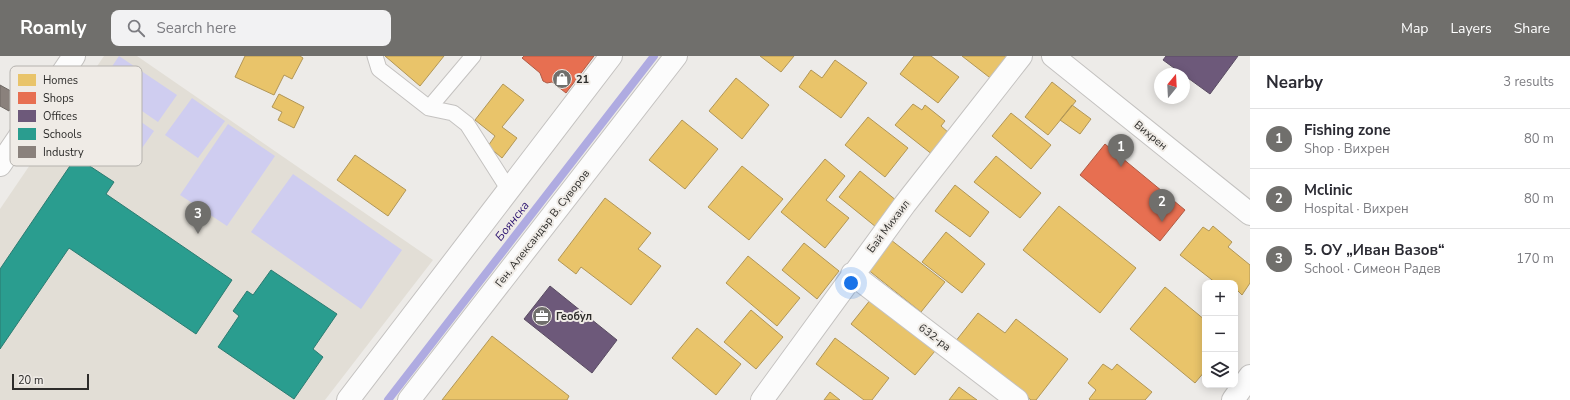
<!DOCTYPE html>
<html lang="en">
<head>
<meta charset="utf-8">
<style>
  body { margin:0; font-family:"Nunito Sans",sans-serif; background:#f2f2f3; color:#2b2b33 }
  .controls { position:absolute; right:12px; bottom:12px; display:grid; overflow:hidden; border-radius:8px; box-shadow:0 2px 10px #0003 }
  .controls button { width:36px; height:36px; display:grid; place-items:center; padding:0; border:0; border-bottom:1px solid #e1e1e2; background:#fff; color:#2b2b33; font:20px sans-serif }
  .compass { position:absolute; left:1154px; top:12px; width:36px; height:36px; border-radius:50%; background:#fff; box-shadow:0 2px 10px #0003; rotate:18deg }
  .scale { position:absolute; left:12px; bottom:10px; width:77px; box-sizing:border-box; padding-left:4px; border:2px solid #2d2c2a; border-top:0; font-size:11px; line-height:14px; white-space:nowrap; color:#2d2c2a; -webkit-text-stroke:3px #efebe6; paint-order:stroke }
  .you { position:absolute; left:851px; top:227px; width:14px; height:14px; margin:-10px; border:3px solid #fff; border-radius:50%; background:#1a73e8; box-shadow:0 0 0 6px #1a73e833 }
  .badge { display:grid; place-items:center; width:26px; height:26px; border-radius:50%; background:#706f6c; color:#fff; font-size:13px; font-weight:700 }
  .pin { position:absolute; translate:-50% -33px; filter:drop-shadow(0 1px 2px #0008) }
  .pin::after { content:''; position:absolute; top:21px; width:14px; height:12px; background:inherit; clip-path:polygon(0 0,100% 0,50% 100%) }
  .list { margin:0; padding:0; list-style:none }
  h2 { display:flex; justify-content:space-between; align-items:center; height:52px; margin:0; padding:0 16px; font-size:17px }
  h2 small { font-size:13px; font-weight:400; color:#7c7c81 }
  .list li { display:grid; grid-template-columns:26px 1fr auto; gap:12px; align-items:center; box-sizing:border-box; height:60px; padding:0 16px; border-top:1px solid #e1e1e2 }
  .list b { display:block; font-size:15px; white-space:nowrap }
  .list p { margin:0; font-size:13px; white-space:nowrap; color:#7c7c81 }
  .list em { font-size:13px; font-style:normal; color:#7c7c81 }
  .icon { flex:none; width:22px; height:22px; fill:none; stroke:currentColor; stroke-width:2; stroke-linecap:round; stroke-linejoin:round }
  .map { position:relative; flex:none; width:1250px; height:344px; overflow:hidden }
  header { display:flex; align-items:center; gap:24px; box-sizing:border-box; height:56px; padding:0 20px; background:#706f6c; color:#fff }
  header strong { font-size:19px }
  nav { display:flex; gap:22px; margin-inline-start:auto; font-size:14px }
  .search { width:280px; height:36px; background:#f2f2f3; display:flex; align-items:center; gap:10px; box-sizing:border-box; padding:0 14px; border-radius:8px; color:#7c7c81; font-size:15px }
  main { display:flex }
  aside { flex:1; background:#fff }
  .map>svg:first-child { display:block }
  .built { fill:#e2ded6 }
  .green { fill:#cfcdf0 }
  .homes { fill:#e9c46a; stroke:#b19657 }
  .shops { fill:#e76f51; stroke:#af5b45 }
  .offices { fill:#6d597a; stroke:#5a4c62 }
  .schools { fill:#2a9d8f; stroke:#2b7b71 }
  .industry { fill:#8a817c; stroke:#6e6863 }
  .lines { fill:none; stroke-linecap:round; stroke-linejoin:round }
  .stream { stroke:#afabe1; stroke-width:8 }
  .lane-casing { stroke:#c4c2c0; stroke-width:17 }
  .street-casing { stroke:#c4c2c0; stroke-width:24 }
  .secondary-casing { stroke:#c4c2c0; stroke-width:24 }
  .lane { stroke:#fcfcfc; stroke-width:15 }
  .street { stroke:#fcfcfc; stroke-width:22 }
  .secondary { stroke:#fcfcfc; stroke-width:22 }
  .labels { text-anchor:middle; stroke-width:4; stroke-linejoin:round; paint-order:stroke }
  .poi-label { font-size:11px; font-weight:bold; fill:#2d2c2a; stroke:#efebe6; text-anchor:start }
  .street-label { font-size:11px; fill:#2d2c2a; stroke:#efebe6 }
  .water-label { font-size:12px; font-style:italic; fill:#2d1572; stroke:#efebe6 }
  .key { fill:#efebe6; stroke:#b5b2ae; stroke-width:1 }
  .key-label { font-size:11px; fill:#2d2c2a }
</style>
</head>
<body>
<header>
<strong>Roamly</strong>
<div class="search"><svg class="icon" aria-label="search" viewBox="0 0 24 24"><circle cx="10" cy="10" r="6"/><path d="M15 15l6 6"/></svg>Search here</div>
<nav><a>Map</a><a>Layers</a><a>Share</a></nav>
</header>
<main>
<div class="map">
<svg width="1250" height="344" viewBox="0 0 1250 344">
  <rect width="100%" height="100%" fill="#edebe8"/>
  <path class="built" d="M104,0H137L433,204L325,344H0V153Z"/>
  <path class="green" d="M119,0L177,39L158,66L101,27Z
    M97,35L154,75L135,102L77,63Z
    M192,42L225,65L198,102L165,79Z
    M228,68L275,100L227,170L180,139Z
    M293,118L402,194L361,253L251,176Z"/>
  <path class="homes" d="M245,0H300L303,2L292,23L284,19L274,39L235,21Z
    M385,0H444L420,30Z
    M760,0H794L781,16Z
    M914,0H931L959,21L938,47L900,18Z
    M962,0H1020L998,28Z
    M835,4L867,27L841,62L799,31L811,14L822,22Z
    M736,22L769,49L742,83L709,55Z
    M1052,26L1076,45L1048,79L1025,61Z
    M503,28L524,44L502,71L517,82L502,102L488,90L495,80L475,64Z
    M279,38L304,51L294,72L278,64L282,56L272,51Z
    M913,48L922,54L925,49L945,65L941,70L950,78L933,99L895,69Z
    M1072,49L1091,63L1080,78L1060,64Z
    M1011,57L1051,89L1031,113L992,80Z
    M868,61L908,92L885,121L845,89Z
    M682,64L718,93L685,133L649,104Z
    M355,99L406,134L388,160L337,124Z
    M996,100L1041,137L1020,162L974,126Z
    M825,103L845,120L826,144L849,162L825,192L781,156Z
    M742,110L783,143L749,184L708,151Z
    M860,115L897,145L876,171L839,141Z
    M955,129L989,156L970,181L935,155Z
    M605,142L651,177L638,193L661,210L631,249L581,211L576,218L558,204Z
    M1059,150L1136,212L1100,257L1023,194Z
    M1213,170L1232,186L1228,191L1250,209V227L1242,239L1238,235L1235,239V227H1216L1180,199L1203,171L1209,175Z
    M946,176L985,208L962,237L922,206Z
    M891,184L945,226L921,256L867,213Z
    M804,187L839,215L817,243L782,214Z
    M748,200L800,242L777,270L726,227Z
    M1165,231L1205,264V315L1195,327L1130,273Z
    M871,243L935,295L915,319L851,268Z
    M751,254L783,281L756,313L724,286Z
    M978,257L1005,277L1016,263L1068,303L1036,344H1031L955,286Z
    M697,272L741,308L716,339L672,302Z
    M492,280L569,340L567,344H442Z
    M835,282L889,322L872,344H864L816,308Z
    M1103,308L1112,314L1117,308L1152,336L1145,344H1090L1089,343L1096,334L1088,327Z
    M959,331L977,344H949Z
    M830,336L840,344H824Z"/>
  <path class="shops" d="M524,0H594L566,37L552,26L547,27L543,25L540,17L522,2Z
    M1105,88L1185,154L1160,185L1080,119Z"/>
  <path class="offices" d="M1166,0H1238L1210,38L1163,4Z
    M550,230L617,284L592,317L524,263Z"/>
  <path class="schools" d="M76,101L114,126L106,138L232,224L196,278L69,192L0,293V213Z
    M271,214L337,258L313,293L323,301L294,343L218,291L239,260L233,255L247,235L253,239Z"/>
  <path class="industry" d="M0,29L18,39L9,55L0,50Z"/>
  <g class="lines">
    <path class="stream" d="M388,344L654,0"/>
    <g class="lane-casing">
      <path id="lane" d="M375,0L379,13L429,52L453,57L467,68L509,134
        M429,52L473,0"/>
    </g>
    <g class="street-casing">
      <path id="street" d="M1053,0L1250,158
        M0,109L74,0
        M852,218L1017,344
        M348,344L611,0
        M409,344L676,0
        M762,344L905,148L1021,0"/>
    </g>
    <g class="secondary-casing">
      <path id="secondary" d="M1233,344L1250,320"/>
    </g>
    <use href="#lane" class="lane"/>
    <use href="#street" class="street"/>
    <use href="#secondary" class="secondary"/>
  </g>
  <defs>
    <g id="shop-disc" transform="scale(1)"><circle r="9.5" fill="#706f6c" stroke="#efebe6"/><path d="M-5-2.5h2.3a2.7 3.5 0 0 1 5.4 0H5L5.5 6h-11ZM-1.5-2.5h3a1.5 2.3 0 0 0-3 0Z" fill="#fff"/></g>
    <g id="office-disc" transform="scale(1)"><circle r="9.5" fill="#706f6c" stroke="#efebe6"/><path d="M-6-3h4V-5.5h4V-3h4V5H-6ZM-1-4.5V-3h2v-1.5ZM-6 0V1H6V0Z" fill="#fff"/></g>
  </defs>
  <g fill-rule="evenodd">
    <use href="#shop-disc" x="562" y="23"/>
    <use href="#office-disc" x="542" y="260"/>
  </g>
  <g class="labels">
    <g class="poi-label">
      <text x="576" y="27">21</text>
      <text x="556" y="264">Геобул</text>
    </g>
    <g class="street-label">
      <text transform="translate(1151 79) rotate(39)" y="4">Вихрен</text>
      <text transform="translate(888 170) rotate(-53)" y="4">Бай Михаил</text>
      <text transform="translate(542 172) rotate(-52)" y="4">Ген. Александър В. Суворов</text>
      <text transform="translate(935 281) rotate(37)" y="4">632-ра</text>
    </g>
    <g class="water-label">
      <text transform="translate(512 165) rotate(-52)" y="4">Боянска</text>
    </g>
  </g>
  <rect x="10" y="10" width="132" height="100" rx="6" class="key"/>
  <rect x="18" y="18" width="18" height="12" fill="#e9c46a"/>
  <rect x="18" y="36" width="18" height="12" fill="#e76f51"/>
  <rect x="18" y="54" width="18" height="12" fill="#6d597a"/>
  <rect x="18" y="72" width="18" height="12" fill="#2a9d8f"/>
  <rect x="18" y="90" width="18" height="12" fill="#8a817c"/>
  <g class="key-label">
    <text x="43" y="28">Homes</text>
    <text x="43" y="46">Shops</text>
    <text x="43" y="64">Offices</text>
    <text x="43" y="82">Schools</text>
    <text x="43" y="100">Industry</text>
  </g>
</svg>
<div class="controls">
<button>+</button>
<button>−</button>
<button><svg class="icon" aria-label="layers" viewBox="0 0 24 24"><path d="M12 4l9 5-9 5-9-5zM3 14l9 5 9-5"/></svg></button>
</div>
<svg class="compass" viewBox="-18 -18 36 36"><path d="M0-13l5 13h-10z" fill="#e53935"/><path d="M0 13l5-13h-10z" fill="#7c7c81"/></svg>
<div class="scale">20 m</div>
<div class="you"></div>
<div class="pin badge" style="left:1121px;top:111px">1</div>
<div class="pin badge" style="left:1162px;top:166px">2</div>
<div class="pin badge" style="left:198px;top:178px">3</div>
</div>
<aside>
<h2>Nearby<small>3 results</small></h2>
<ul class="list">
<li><span class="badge">1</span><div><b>Fishing zone</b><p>Shop · Вихрен</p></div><em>80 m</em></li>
<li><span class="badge">2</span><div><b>Mclinic</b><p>Hospital · Вихрен</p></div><em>80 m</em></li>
<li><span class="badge">3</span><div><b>5. ОУ „Иван Вазов“</b><p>School · Симеон Радев</p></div><em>170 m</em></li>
</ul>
</aside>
</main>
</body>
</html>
